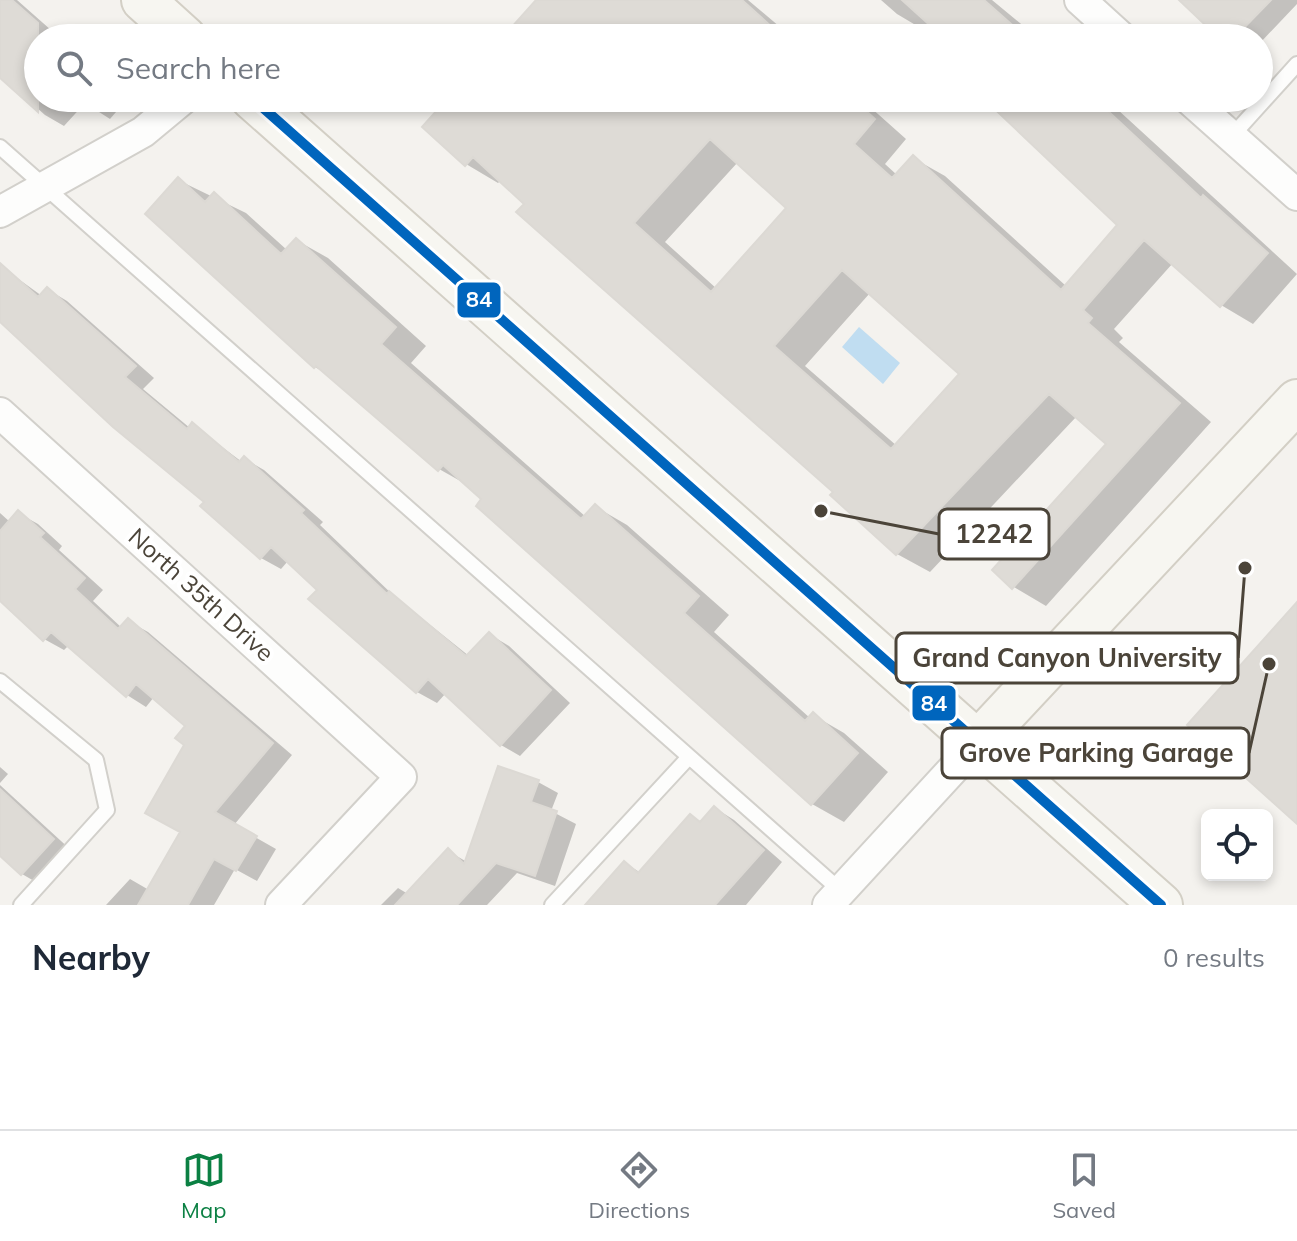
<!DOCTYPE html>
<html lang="en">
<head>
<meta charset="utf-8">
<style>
  body { margin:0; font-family:Mulish,sans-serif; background:#f2f2f3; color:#1f2937 }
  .controls { position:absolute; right:24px; bottom:24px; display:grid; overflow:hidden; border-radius:12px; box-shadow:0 4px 12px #0003 }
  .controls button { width:72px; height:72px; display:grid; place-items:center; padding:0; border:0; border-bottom:2px solid #e0e1e3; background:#fff; color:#1f2937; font:40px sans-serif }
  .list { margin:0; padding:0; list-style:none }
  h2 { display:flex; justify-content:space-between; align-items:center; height:104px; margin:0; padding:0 32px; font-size:34px }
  h2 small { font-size:26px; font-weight:400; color:#747a83 }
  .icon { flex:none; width:44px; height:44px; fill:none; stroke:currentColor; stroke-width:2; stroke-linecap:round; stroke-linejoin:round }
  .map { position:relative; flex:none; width:1297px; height:905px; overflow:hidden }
  .search { position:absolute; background:#fff; box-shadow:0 4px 12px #0003; left:24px; right:24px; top:24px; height:88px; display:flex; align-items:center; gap:20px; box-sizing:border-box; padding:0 28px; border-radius:44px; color:#747a83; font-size:30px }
  .sheet { height:224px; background:#fff }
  nav { display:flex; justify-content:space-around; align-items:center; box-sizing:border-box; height:112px; border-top:2px solid #e0e1e3; background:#fff; font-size:22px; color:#747a83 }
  nav a { display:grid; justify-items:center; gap:4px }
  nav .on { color:#0b8043 }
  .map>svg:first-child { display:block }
  .water { fill:#c0ddf1 }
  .shadow { fill:#0003; fill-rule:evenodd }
  .building { fill:#dedbd6; stroke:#dcd9d4; stroke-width:2; fill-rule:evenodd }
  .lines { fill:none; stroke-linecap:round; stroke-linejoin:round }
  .lane-casing { stroke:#d2d0cb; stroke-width:18 }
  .street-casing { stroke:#d2d0cb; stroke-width:34 }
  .secondary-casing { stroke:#d3cfc5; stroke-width:46 }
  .lane { stroke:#fdfdfc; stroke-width:14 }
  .street { stroke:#fdfdfc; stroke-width:30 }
  .secondary { stroke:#f7f6f1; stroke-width:42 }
  .bus-1-casing { stroke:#fff; stroke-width:16 }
  .bus-1 { stroke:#0065bd; stroke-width:10 }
  .labels { text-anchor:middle; stroke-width:8; stroke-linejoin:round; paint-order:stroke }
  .street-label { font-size:24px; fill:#4b4439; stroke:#fff }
  .leader { fill:none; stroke:#4b4439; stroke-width:3 }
  .callout-dot { fill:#4b4439; stroke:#fff; stroke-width:3 }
  .callout { fill:#fff; stroke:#4b4439; stroke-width:3 }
  .callout-label { font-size:26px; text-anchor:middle; font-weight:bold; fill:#4b4439 }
  .line-badge { stroke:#fff; stroke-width:3 }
  .badge-label { font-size:22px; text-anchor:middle; font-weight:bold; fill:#fff }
</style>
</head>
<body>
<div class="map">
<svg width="1297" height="905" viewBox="0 0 1297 905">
  <rect width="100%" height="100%" fill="#f4f2ee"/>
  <path class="water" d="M859,327L900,363L883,384L842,347Z"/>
  <path class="shadow" d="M0,0H17L60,38H38V98H128L110,119L85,103L64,126L45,115L2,77Z
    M539,0H748L793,38H504Z
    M881,0H992L1038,38H947L935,27L929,33L897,14Z
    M1182,0H1297V4L1259,44V38H1222Z
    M450,98H860L906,139L885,164L897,175L913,158L945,176L1066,286L1120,225L1000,98H1105L1297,274L1253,324L1221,305L1173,263L1114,329L1123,338L1119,342L1211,422L1046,606L1014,587L1109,443L1077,416L930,572L897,554L832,495L836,491L501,180L498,183L466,164ZM738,162L789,208L717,289L665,242ZM870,293L962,374L897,446L805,366Z
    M178,180L246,213L287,250L296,240L328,258L426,346L411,363L586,517L596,507L627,525L729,615L714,632L810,718L813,715L844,733L888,772L844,822L812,804L478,505L484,499L471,487L439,469L332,377L315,367Z
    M6,270L42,296L47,289L67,301L154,378L143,389L190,428L193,425L242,462L245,459L264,470L323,522L320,525L394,596L469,656L489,634L509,646L570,703L520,756L501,745L446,693L437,703L417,692L311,599L320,590L288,561L281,569L261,558L203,506L206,502L0,320V276Z
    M0,513L10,522L18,513L38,524L62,546L59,550L103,590L93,601L122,628L128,621L148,632L292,755L234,825L276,849L257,881L235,869L214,905H106L130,879L149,890L182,832L187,726L154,697L146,707L127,695L69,645L64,650L44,639L0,598Z
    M0,767L8,774L0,783Z
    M538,782L558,793L551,811L576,824L555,886L517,873L487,905H381L398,888L408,894L448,851L467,862Z
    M0,785L73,852L41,885L22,874L0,854Z
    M715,808L734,820L782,862L746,905H596L625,863L641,873L691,816L702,823Z"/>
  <path class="building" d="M0,0H12L38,23V112L0,78Z
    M536,0H742L784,38H502Z
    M902,0H984L1027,38H944Z
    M1179,0H1271L1234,38H1219Z
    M448,98H852L875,119L854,144L892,178L913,155L1061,290L1117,225L983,98H1094L1201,198L1203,195L1268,253L1220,307L1144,240L1083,310L1092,318L1088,323L1180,403L1012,589L992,570L1106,444L1049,394L896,555L830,495L833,492L516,212L524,204L473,157L465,166L422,127ZM710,139L786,208L711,292L634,223ZM842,270L959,374L891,449L774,346Z
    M178,177L205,202L214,192L281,254L296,238L396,327L381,344L581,519L595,504L699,596L684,613L805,721L813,712L858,753L811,805L476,506L481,499L443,465L438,471L316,366L314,368L145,214Z
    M0,263L38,297L47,287L136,366L125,377L187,429L192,422L239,462L244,456L304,510L301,513L387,594L389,591L466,656L489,632L551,690L500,746L428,679L416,693L308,599L317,590L271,547L260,559L200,506L204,502L113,427L0,322Z
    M18,510L44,533L40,537L85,578L75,589L118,629L128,618L273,743L215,812L257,836L236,871L214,859L188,905H138L180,832L145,813L184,745L175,738L185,726L136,684L126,697L51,632L43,641L0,601V531Z
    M1297,602V824L1187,725Z
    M498,766L539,780L531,802L557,811L535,876L496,863L457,905H395L448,848L464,864Z
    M0,789L54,839L21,875L0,856Z
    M714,806L764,850L715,905H585L624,861L638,873L690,814L700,822Z"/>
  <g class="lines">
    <g class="lane-casing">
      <path id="lane" d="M1231,137L1297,64
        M0,147L841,891
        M0,681L96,760L107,810L21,905
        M552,905L689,757"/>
    </g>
    <g class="street-casing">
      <path id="street" d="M1080,0L1122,38
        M1188,98L1297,195
        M0,212L143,132L184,98
        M0,413L401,777L281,905
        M828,905L978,742"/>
    </g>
    <g class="secondary-casing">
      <path id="secondary" d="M143,0L185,38
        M252,98L1161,905
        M978,742L1297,401"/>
    </g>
    <use href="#lane" class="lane"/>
    <use href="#street" class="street"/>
    <use href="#secondary" class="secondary"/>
    <g class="bus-1-casing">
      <path id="bus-1" d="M252,98L1161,905"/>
    </g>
    <use href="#bus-1" class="bus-1"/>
  </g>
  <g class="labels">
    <g class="street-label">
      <text transform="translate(201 595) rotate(42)" y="8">North 35th Drive</text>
    </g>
  </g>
  <path class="leader" d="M821 511L939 534M1245 568L1238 658M1269 664L1249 753"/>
  <g class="callout-dot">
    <circle cx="821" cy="511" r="8"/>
    <circle cx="1245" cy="568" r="8"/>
    <circle cx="1269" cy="664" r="8"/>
  </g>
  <g class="callout">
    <rect x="939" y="509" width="110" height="50" rx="8"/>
    <rect x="896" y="633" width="342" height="50" rx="8"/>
    <rect x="942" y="728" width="307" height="50" rx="8"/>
  </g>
  <g class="callout-label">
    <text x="994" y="543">12242</text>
    <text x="1067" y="667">Grand Canyon University</text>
    <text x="1096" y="762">Grove Parking Garage</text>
  </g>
  <g class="line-badge">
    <rect x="456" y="281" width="46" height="38" rx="8" fill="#0065bd"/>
    <rect x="911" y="684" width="46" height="38" rx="8" fill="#0065bd"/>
  </g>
  <g class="badge-label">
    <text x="479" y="307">84</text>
    <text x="934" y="711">84</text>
  </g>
</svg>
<div class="controls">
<button><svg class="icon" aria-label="locate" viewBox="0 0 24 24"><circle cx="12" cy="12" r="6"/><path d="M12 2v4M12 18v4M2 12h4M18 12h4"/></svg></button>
</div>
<div class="search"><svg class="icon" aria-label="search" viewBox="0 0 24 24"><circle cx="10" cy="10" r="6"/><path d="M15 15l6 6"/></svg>Search here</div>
</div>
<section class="sheet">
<h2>Nearby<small>0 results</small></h2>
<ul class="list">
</ul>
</section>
<nav>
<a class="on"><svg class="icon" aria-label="map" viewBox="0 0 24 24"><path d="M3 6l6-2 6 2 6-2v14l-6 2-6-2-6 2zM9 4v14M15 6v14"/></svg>Map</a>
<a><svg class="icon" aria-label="directions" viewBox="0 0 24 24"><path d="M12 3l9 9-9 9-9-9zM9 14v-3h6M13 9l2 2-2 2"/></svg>Directions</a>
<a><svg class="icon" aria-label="saved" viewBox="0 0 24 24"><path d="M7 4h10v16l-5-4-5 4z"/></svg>Saved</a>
</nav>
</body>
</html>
